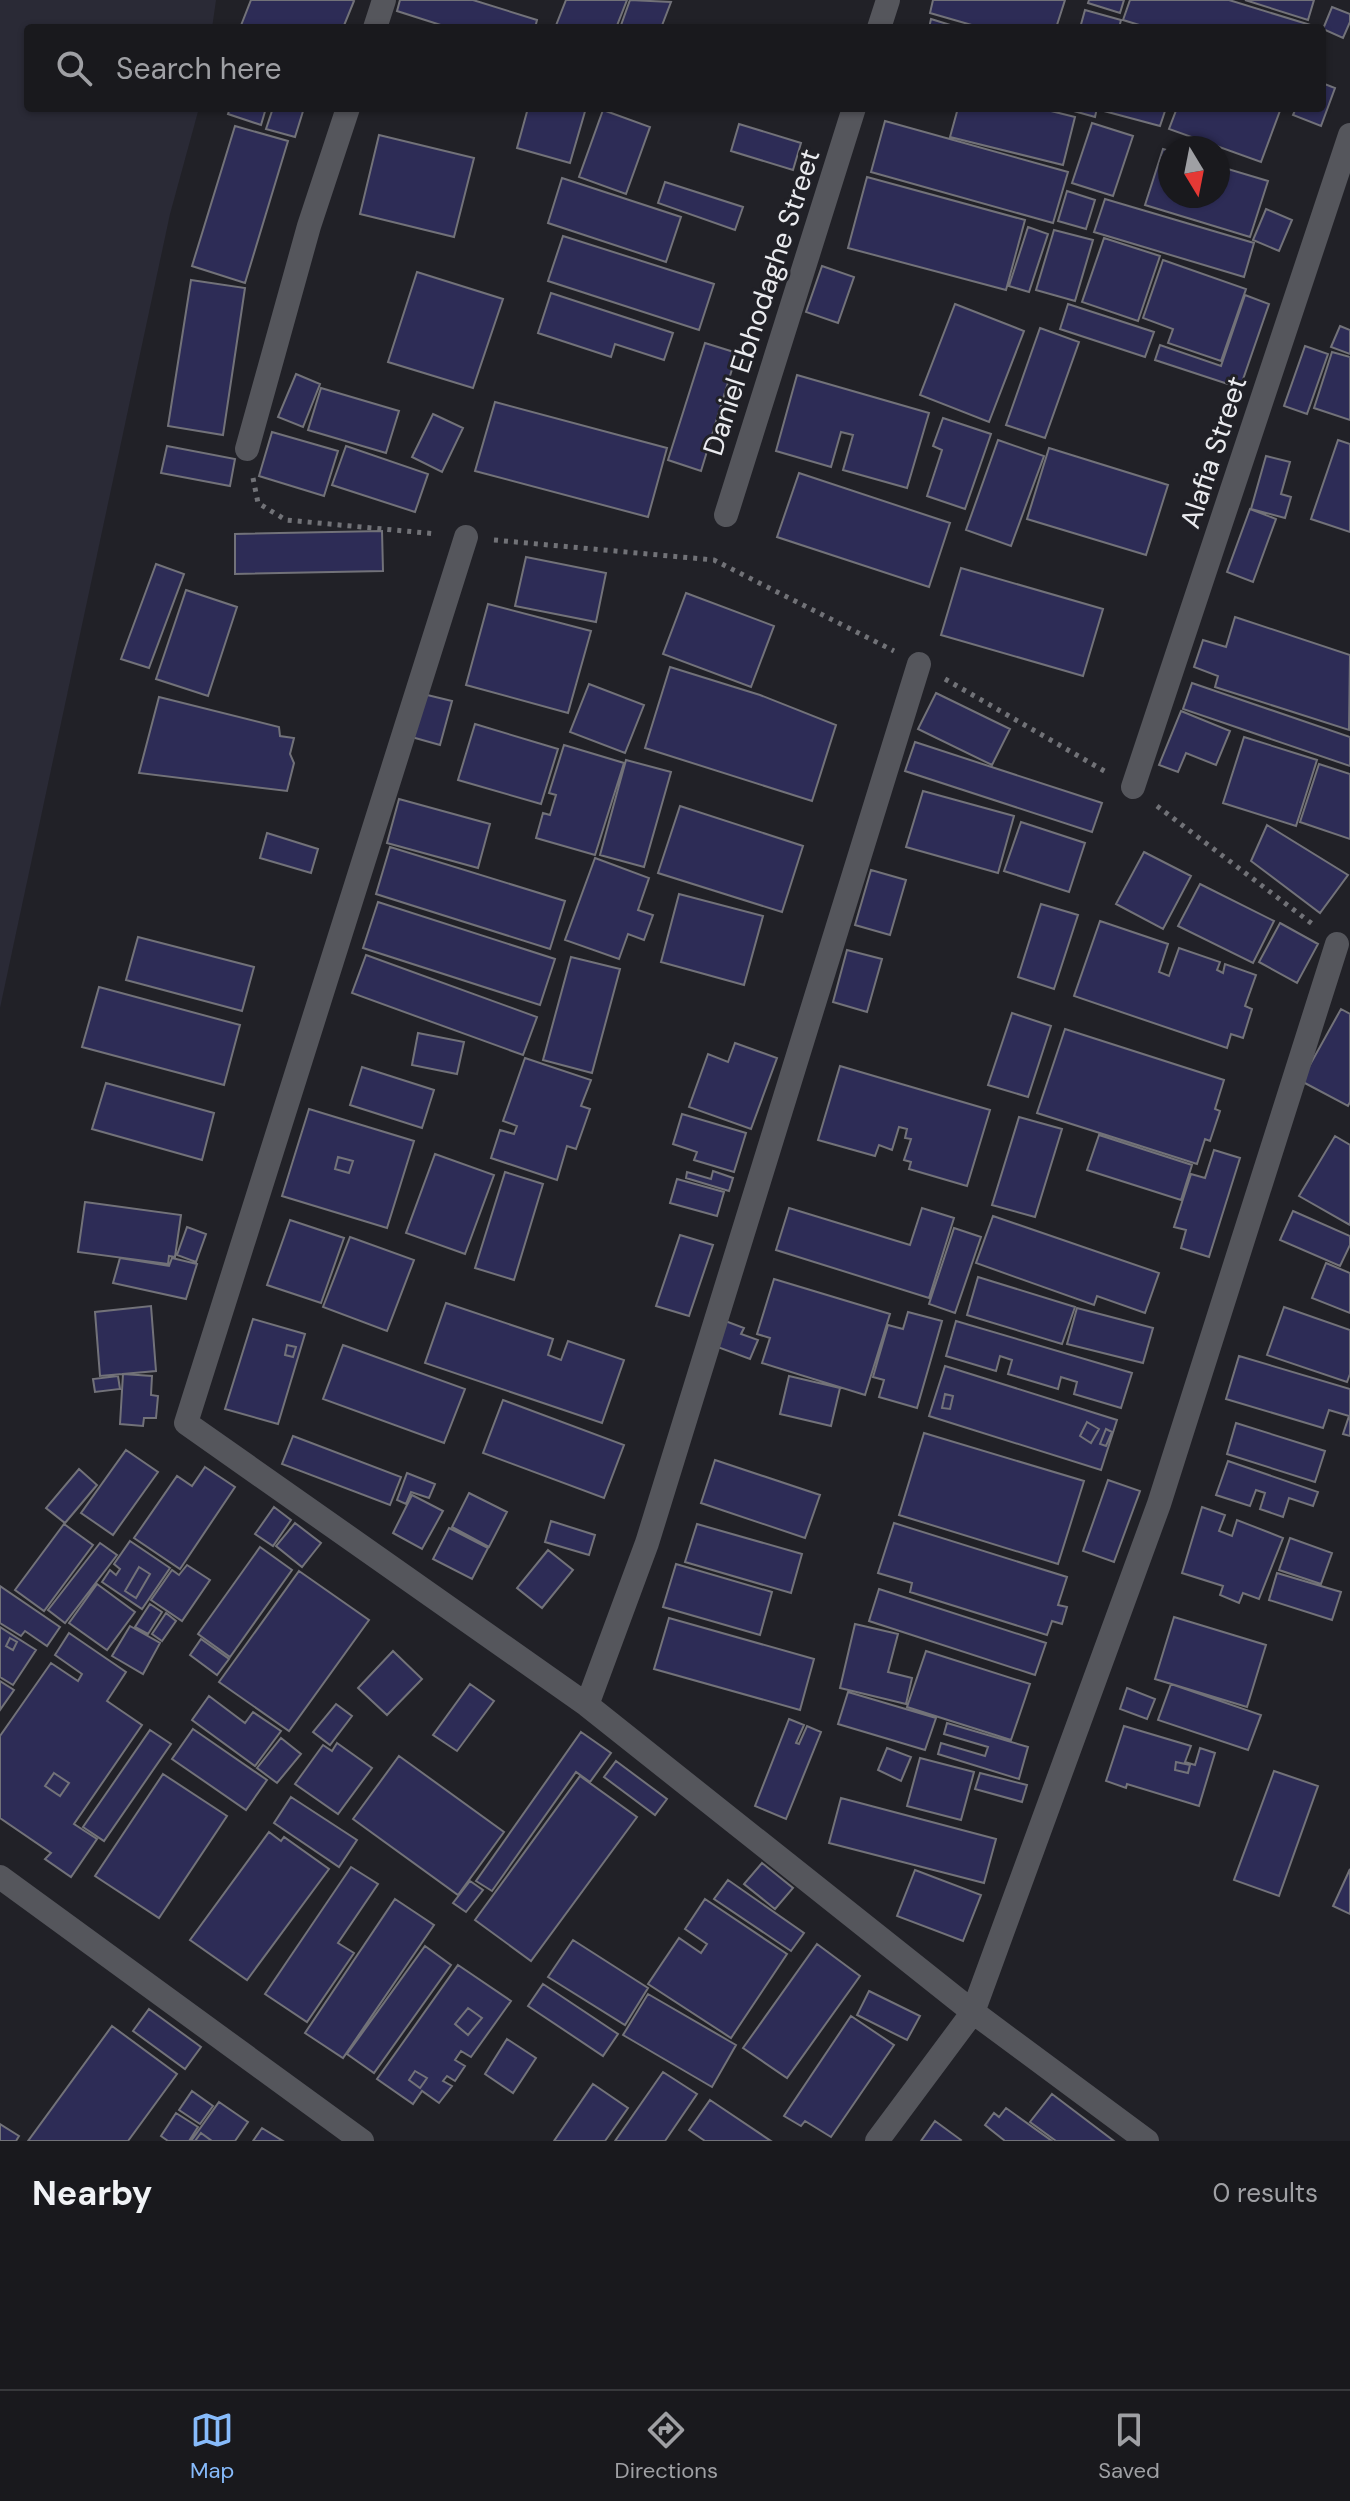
<!DOCTYPE html>
<html lang="en">
<head>
<meta charset="utf-8">
<style>
  body { margin:0; font-family:"DM Sans",sans-serif; background:#26262a; color:#f1f3f6 }
  .compass { position:absolute; left:1158px; top:136px; width:72px; height:72px; border-radius:50%; background:#19191d; box-shadow:0 2px 6px #0004; rotate:170deg }
  .list { margin:0; padding:0; list-style:none }
  h2 { display:flex; justify-content:space-between; align-items:center; height:104px; margin:0; padding:0 32px; font-size:34px }
  h2 small { font-size:26px; font-weight:400; color:#9fa0a4 }
  .icon { flex:none; width:44px; height:44px; fill:none; stroke:currentColor; stroke-width:2; stroke-linecap:round; stroke-linejoin:round }
  .map { position:relative; flex:none; width:1350px; height:2141px; overflow:hidden }
  .search { position:absolute; background:#19191d; box-shadow:0 2px 6px #0004; left:24px; right:24px; top:24px; height:88px; display:flex; align-items:center; gap:20px; box-sizing:border-box; padding:0 28px; border-radius:8px; color:#9fa0a4; font-size:30px }
  .sheet { height:248px; background:#19191d }
  nav { display:flex; justify-content:space-around; align-items:center; box-sizing:border-box; height:112px; border-top:2px solid #37383b; background:#19191d; font-size:22px; color:#9fa0a4 }
  nav a { display:grid; justify-items:center; gap:4px }
  nav .on { color:#87bbfb }
  .map>svg:first-child { display:block }
  .built { fill:#2a2a36 }
  .building { fill:#2d2c56; stroke:#727279; stroke-width:2 }
  .lines { fill:none; stroke-linecap:round; stroke-linejoin:round }
  .path { stroke:#717277; stroke-width:5; stroke-dasharray:4 6; stroke-linecap:butt }
  .street { stroke:#55565c; stroke-width:24 }
  .labels { text-anchor:middle; stroke-width:6; stroke-linejoin:round; paint-order:stroke }
  .street-label { font-size:28px; fill:#eaebef; stroke:#212127 }
</style>
</head>
<body>
<div class="map">
<svg width="1350" height="2141" viewBox="0 0 1350 2141">
  <rect width="100%" height="100%" fill="#212127"/>
  <path class="built" d="M0,0H216L212,28H28V108H199L170,214L0,1008Z"/>
  <path class="building" d="M251,0H352L354,1L343,28H240Z
    M400,0H473L537,20L535,28H450L397,11Z
    M566,0H627L616,28H555Z
    M630,0L671,2L661,28H620Z
    M933,0H1065L1056,28H982L930,13Z
    M1089,0H1124L1120,13L1088,3Z
    M1130,0H1229L1317,27L1149,28L1123,20Z
    M1245,0H1314L1308,20Z
    M1332,7L1350,14V22L1343,38L1323,29Z
    M1085,10L1121,20L1119,28H1080Z
    M931,19L960,28H929Z
    M1322,83L1335,88L1321,126L1293,115L1296,108H1322Z
    M230,108H266L261,125L228,114Z
    M273,108H304L295,137L266,129Z
    M528,108H586L570,163L517,148Z
    M958,108H1039L1075,117L1063,165L950,137Z
    M1063,108H1097L1095,117Z
    M1105,108H1166L1160,126L1104,111Z
    M1177,108H1281L1261,162L1169,129Z
    M603,110L650,127L626,194L579,177Z
    M885,121L1068,172L1053,223L871,172Z
    M1092,123L1133,136L1113,196L1072,183Z
    M739,124L801,143L793,170L731,151Z
    M235,126L288,141L245,283L192,266Z
    M379,135L474,158L454,237L360,214Z
    M1163,149L1170,151V196H1218V166L1268,181L1250,237L1145,205Z
    M867,177L1025,220L1006,290L848,248Z
    M562,178L681,217L666,262L548,223Z
    M665,182L743,207L735,230L658,203Z
    M1067,191L1095,200L1086,229L1058,221Z
    M1105,199L1254,243L1244,277L1094,232Z
    M1266,209L1292,220L1279,251L1253,240Z
    M1028,227L1048,234L1029,292L1009,286Z
    M1054,230L1093,240L1075,301L1036,290Z
    M563,236L714,284L699,330L548,281Z
    M1104,238L1160,256L1138,321L1082,302Z
    M1163,260L1246,289L1221,361L1168,343L1173,329L1143,318Z
    M822,266L854,277L838,323L806,312Z
    M417,272L503,299L473,388L388,362Z
    M191,280L245,288L223,435L168,426Z
    M551,293L673,333L664,360L615,344L611,357L538,333Z
    M1245,295L1269,304L1240,388L1155,360L1160,345L1221,366Z
    M955,304L1024,331L989,422L920,395Z
    M1068,304L1154,332L1145,357L1060,329Z
    M1340,326L1350,330V354L1331,347Z
    M1040,328L1079,342L1045,438L1006,425Z
    M705,343L737,353L701,471L668,460Z
    M1305,346L1328,354L1307,414L1284,406Z
    M1332,352L1350,357V420L1314,408Z
    M296,374L320,384L303,427L278,417Z
    M797,375L929,413L907,488L843,470L853,435L841,432L831,467L776,451Z
    M321,388L399,411L386,453L308,430Z
    M495,402L667,448L648,517L475,471Z
    M433,414L463,428L442,472L412,457Z
    M943,418L991,434L965,509L927,496L942,450L933,446Z
    M272,432L338,451L324,496L259,476Z
    M998,440L1044,456L1011,546L966,530Z
    M1338,440L1350,444V532L1311,519Z
    M167,446L235,459L230,486L161,473Z
    M346,446L428,474L415,512L332,485Z
    M1049,448L1168,485L1146,555L1027,519Z
    M1266,456L1290,462L1281,494L1291,497L1285,518L1251,509Z
    M799,473L950,523L929,587L777,537Z
    M1250,509L1276,519L1253,582L1227,572Z
    M382,531L383,571L235,574V534Z
    M526,557L606,573L596,622L515,606Z
    M156,564L184,574L149,668L121,659Z
    M961,568L1103,609L1083,676L941,635Z
    M186,590L237,607L208,696L156,679Z
    M686,593L774,626L751,687L663,654Z
    M488,604L591,631L568,713L466,685Z
    M1235,617L1350,655L1349,730L1215,687L1218,676L1194,667L1203,640L1226,647Z
    M670,667L760,695L836,725L812,801L645,748Z
    M1192,683L1350,737V766L1183,709Z
    M589,684L644,705L625,753L570,732Z
    M419,693L452,701L440,745L408,736Z
    M936,693L1010,729L992,765L918,729Z
    M159,697L279,727L280,736L294,738L290,754L294,763L287,791L139,773Z
    M1181,711L1230,731L1216,765L1186,753L1178,772L1159,765Z
    M475,724L558,749L541,804L458,780Z
    M1244,737L1317,760L1296,826L1223,803Z
    M915,742L1102,803L1092,832L905,771Z
    M564,745L624,763L595,855L536,838L543,813L550,815L556,795L549,793Z
    M626,760L671,772L644,867L600,855Z
    M1319,764L1350,774V839L1300,822Z
    M923,791L1014,816L998,873L906,847Z
    M399,799L490,824L478,868L387,843Z
    M680,806L803,846L782,912L658,873Z
    M1021,822L1085,843L1069,892L1004,871Z
    M1267,825L1348,875L1320,913L1251,861Z
    M267,833L318,849L311,873L260,858Z
    M390,847L565,901L550,949L376,894Z
    M1144,852L1191,876L1163,929L1116,904Z
    M595,858L649,878L638,910L653,915L644,940L628,934L619,959L565,940Z
    M871,870L906,880L890,935L855,925Z
    M1200,884L1274,921L1253,963L1178,926Z
    M679,894L763,916L744,985L661,962Z
    M378,902L555,959L540,1005L363,948Z
    M1041,904L1078,915L1054,989L1018,977Z
    M1100,921L1168,944L1159,972L1169,976L1179,948L1220,962L1217,970L1223,973L1225,964L1256,975L1245,1006L1252,1009L1243,1038L1231,1034L1227,1048L1074,996Z
    M1280,923L1318,944L1297,983L1259,962Z
    M138,937L254,967L242,1011L126,980Z
    M847,950L882,959L867,1012L833,1002Z
    M366,955L537,1017L523,1055L352,993Z
    M571,957L620,969L592,1073L543,1060Z
    M99,987L240,1025L224,1085L82,1047Z
    M1341,1009L1350,1014V1102L1348,1106L1301,1081Z
    M1012,1013L1051,1026L1028,1097L988,1085Z
    M1065,1029L1224,1080L1215,1109L1220,1111L1210,1141L1205,1139L1197,1164L1037,1113Z
    M418,1033L464,1042L457,1074L412,1065Z
    M735,1043L777,1058L751,1129L689,1107L708,1054L728,1062Z
    M525,1058L591,1080L581,1106L590,1109L576,1149L567,1146L557,1180L491,1158L500,1130L514,1134L517,1126L503,1121Z
    M840,1066L990,1110L967,1186L909,1169L911,1162L904,1160L911,1139L905,1138L907,1129L899,1127L892,1150L879,1145L875,1156L818,1140Z
    M362,1067L434,1090L422,1128L350,1105Z
    M106,1083L214,1113L202,1160L92,1129Z
    M309,1109L414,1141L387,1228L282,1196Z
    M682,1114L746,1133L734,1172L694,1160L697,1152L673,1144Z
    M1019,1117L1062,1129L1035,1217L992,1205Z
    M1099,1135L1192,1165L1181,1200L1087,1170Z
    M1335,1136L1350,1145V1225L1299,1196Z
    M1214,1150L1240,1158L1209,1257L1181,1248L1186,1230L1174,1227L1191,1174L1205,1178Z
    M435,1154L494,1175L465,1254L406,1233Z
    M338,1157L353,1161L349,1173L335,1169Z
    M713,1171L733,1178L729,1191L686,1178L687,1172L711,1179Z
    M505,1172L543,1184L514,1280L475,1268Z
    M677,1179L724,1192L717,1216L670,1203Z
    M85,1202L181,1215L175,1257L169,1256L168,1264L78,1252Z
    M789,1208L910,1245L922,1208L954,1218L929,1298L776,1250Z
    M1293,1211L1350,1236V1245L1340,1266L1280,1240Z
    M993,1216L1159,1273L1145,1313L1097,1296L1094,1305L976,1263Z
    M290,1220L344,1238L321,1303L267,1285Z
    M187,1227L206,1234L196,1262L177,1255Z
    M954,1228L981,1237L955,1313L929,1304Z
    M680,1235L713,1245L689,1316L656,1306Z
    M350,1237L414,1260L387,1331L323,1307Z
    M120,1258L169,1266L172,1258L197,1264L186,1299L113,1283Z
    M1326,1263L1350,1273V1313L1312,1298Z
    M978,1277L1075,1307L1062,1344L967,1315Z
    M774,1279L890,1314L865,1395L762,1363L770,1338L757,1334Z
    M446,1303L553,1339L548,1355L561,1360L568,1341L624,1360L602,1423L425,1363Z
    M151,1306L156,1371L100,1376L95,1312Z
    M1284,1307L1350,1330V1374L1347,1382L1267,1355Z
    M1077,1308L1153,1328L1143,1363L1067,1344Z
    M908,1312L942,1321L917,1408L879,1397L884,1380L873,1377L888,1325L903,1329Z
    M253,1319L305,1334L278,1424L225,1409Z
    M720,1319L744,1328L741,1334L758,1340L750,1359L712,1345Z
    M956,1321L1132,1373L1121,1408L1074,1394L1077,1382L1061,1377L1058,1389L1008,1374L1012,1360L1000,1356L996,1371L946,1356Z
    M287,1345L296,1347L293,1357L285,1355Z
    M343,1345L465,1389L444,1443L323,1399Z
    M1239,1356L1350,1389V1436L1343,1434L1349,1416L1329,1410L1323,1428L1226,1399Z
    M945,1366L1117,1420L1101,1470L929,1416Z
    M123,1374L152,1376L151,1395L158,1396L156,1418H144L143,1426L120,1424Z
    M118,1376L120,1389L95,1392L93,1379Z
    M789,1376L840,1388L831,1426L780,1414Z
    M945,1394L953,1396L950,1409L942,1408Z
    M503,1400L624,1445L604,1498L483,1453Z
    M1087,1422L1099,1429L1091,1443L1080,1436Z
    M1236,1423L1325,1451L1315,1482L1227,1454Z
    M1106,1429L1112,1432L1106,1446L1100,1444Z
    M924,1433L1084,1481L1058,1564L899,1515Z
    M293,1436L401,1477L390,1505L282,1464Z
    M126,1450L158,1472L113,1535L81,1513Z
    M715,1460L820,1495L805,1538L701,1503Z
    M1228,1461L1318,1492L1313,1506L1289,1498L1283,1517L1260,1509L1265,1493L1256,1490L1250,1506L1216,1495Z
    M205,1467L235,1487L180,1569L134,1538L177,1476L192,1486Z
    M79,1469L97,1485L65,1523L46,1508Z
    M407,1473L435,1484L429,1498L411,1492L406,1504L397,1500Z
    M1108,1480L1140,1491L1114,1562L1083,1551Z
    M469,1493L507,1512L489,1547L452,1527Z
    M412,1495L443,1511L422,1549L393,1533Z
    M274,1507L291,1520L273,1546L255,1534Z
    M1202,1507L1225,1515L1219,1531L1232,1536L1237,1520L1283,1538L1259,1599L1243,1593L1239,1603L1220,1595L1223,1586L1182,1573Z
    M551,1521L595,1535L589,1555L545,1542Z
    M295,1523L321,1543L302,1567L276,1546Z
    M894,1523L1067,1577L1058,1605L1067,1607L1062,1624L1052,1621L1047,1635L910,1592L912,1583L878,1573Z
    M64,1524L93,1545L44,1611L15,1590Z
    M697,1524L802,1554L791,1593L685,1562Z
    M449,1528L488,1548L472,1579L433,1559Z
    M1290,1538L1332,1553L1321,1584L1279,1570Z
    M130,1541L170,1568L142,1609L102,1582L110,1570L116,1575L120,1569L114,1564Z
    M100,1543L117,1555L65,1623L48,1610Z
    M260,1547L292,1570L230,1657L198,1634Z
    M548,1550L573,1570L542,1608L517,1588Z
    M676,1564L772,1592L760,1635L663,1607Z
    M187,1565L210,1580L182,1621L151,1600L172,1570L179,1575Z
    M139,1567L150,1574L136,1598L125,1591Z
    M299,1571L369,1620L289,1731L219,1682Z
    M1277,1573L1341,1592L1332,1620L1269,1600Z
    M97,1584L135,1612L107,1650L69,1623Z
    M0,1586L60,1627L47,1646L25,1631L21,1636L0,1623Z
    M879,1589L1046,1643L1035,1675L869,1621Z
    M150,1604L162,1612L148,1634L135,1627Z
    M166,1613L176,1621L162,1641L152,1634Z
    M1174,1617L1266,1645L1247,1707L1155,1679Z
    M669,1618L814,1659L800,1710L654,1669Z
    M855,1624L898,1634L888,1672L912,1678L906,1704L840,1688Z
    M130,1626L160,1643L143,1674L112,1656Z
    M0,1627L36,1650L13,1685L0,1677Z
    M69,1633L126,1672L107,1701L142,1725L74,1824L97,1839L71,1877L45,1859L51,1853L0,1818V1736L51,1663L78,1681L82,1674L55,1655Z
    M10,1638L17,1642L13,1650L6,1646Z
    M201,1639L229,1659L217,1675L190,1655Z
    M393,1651L422,1679L387,1715L358,1688Z
    M926,1651L1030,1684L1011,1740L907,1707Z
    M0,1681L14,1690L0,1710Z
    M470,1684L494,1701L457,1751L433,1735Z
    M1171,1684L1261,1715L1248,1750L1158,1720Z
    M1127,1688L1155,1699L1147,1719L1120,1709Z
    M848,1692L936,1718L925,1750L838,1724Z
    M209,1696L245,1723L253,1712L281,1731L255,1766L192,1720Z
    M336,1704L352,1716L330,1745L313,1732Z
    M789,1719L804,1725L796,1743L799,1744L807,1726L821,1732L786,1819L755,1806Z
    M947,1723L1028,1747L1019,1779L938,1754L941,1743L985,1756L988,1747L944,1734Z
    M1124,1726L1191,1746L1185,1762L1195,1765L1200,1748L1215,1753L1199,1806L1127,1784L1126,1788L1106,1781Z
    M193,1729L267,1780L246,1810L172,1759Z
    M150,1730L171,1744L104,1841L83,1827Z
    M581,1732L611,1753L590,1782L576,1772L492,1891L476,1881Z
    M281,1738L301,1754L277,1783L257,1768Z
    M337,1743L372,1768L338,1814L295,1784L323,1745L332,1751Z
    M887,1748L911,1757L901,1781L878,1770Z
    M399,1756L504,1832L458,1895L353,1819Z
    M920,1758L974,1772L961,1820L907,1806Z
    M616,1761L667,1799L655,1815L604,1777Z
    M1176,1762L1190,1765L1188,1773L1175,1770Z
    M1274,1771L1318,1786L1279,1896L1234,1880Z
    M54,1773L69,1783L60,1796L45,1786Z
    M980,1773L1027,1785L1022,1802L975,1789Z
    M163,1774L227,1816L159,1918L95,1876Z
    M580,1776L637,1817L531,1961L475,1920Z
    M291,1797L357,1840L339,1867L274,1823Z
    M841,1798L996,1839L984,1883L829,1843Z
    M269,1832L281,1841L284,1837L329,1869L247,1980L190,1940Z
    M762,1863L793,1888L775,1909L744,1884Z
    M351,1867L378,1884L338,1943L354,1953L307,2022L265,1994Z
    M1350,1869V1914L1333,1906Z
    M915,1870L981,1895L963,1941L897,1916Z
    M728,1880L804,1933L791,1951L714,1899Z
    M470,1881L483,1890L466,1912L453,1903Z
    M395,1899L434,1925L343,2058L305,2033Z
    M705,1899L787,1954L731,2038L648,1984L679,1938L701,1953L707,1944L685,1929Z
    M573,1940L648,1988L625,2025L548,1977Z
    M817,1944L860,1976L787,2078L743,2048Z
    M425,1946L451,1965L374,2073L347,2054Z
    M458,1965L511,2001L471,2057L461,2051L455,2060L465,2066L455,2081L447,2076L443,2081L452,2086L439,2103L422,2091L413,2104L377,2079Z
    M543,1984L618,2034L603,2056L528,2006Z
    M869,1991L920,2016L907,2040L857,2015Z
    M648,1994L736,2045L712,2087L623,2035Z
    M468,2008L482,2018L468,2035L455,2024Z
    M149,2009L201,2047L185,2069L133,2031Z
    M851,2016L894,2045L831,2137L805,2121L801,2126L784,2116Z
    M112,2026L177,2074L128,2141H28Z
    M507,2039L536,2058L513,2093L485,2074Z
    M415,2071L427,2078L420,2088L409,2080Z
    M663,2072L697,2094L665,2141H615Z
    M593,2084L628,2108L605,2141H554Z
    M192,2091L213,2106L200,2124L179,2110Z
    M1052,2094L1114,2141H1056L1030,2122Z
    M710,2100L771,2141H705L689,2130Z
    M219,2102L248,2122L235,2141H191Z
    M1006,2108L1052,2141H1005L985,2125L994,2113L999,2117Z
    M176,2113L198,2127L189,2141H168L161,2136Z
    M935,2121L961,2140L960,2141H921Z
    M0,2124L19,2136L16,2141H0Z
    M262,2128L283,2141H253Z
    M201,2133L212,2141H195Z"/>
  <g class="lines">
    <path class="path" d="M253,478L258,503L286,520L437,534
      M494,540L714,560L894,651
      M945,679L1106,772
      M1157,806L1315,926"/>
    <path class="street" d="M375,28L384,0
      M879,28L888,0
      M247,449L309,226L348,108
      M726,515L854,108
      M466,537L186,1423L587,1705L973,2012L1147,2141
      M1133,787L1350,135
      M587,1705L647,1543L919,664
      M0,1877L362,2141
      M877,2141L973,2012L1159,1504L1337,944"/>
  </g>
  <g class="labels">
    <g class="street-label">
      <text transform="translate(761 302) rotate(-72)" y="10">Daniel Ebhodaghe Street</text>
      <text transform="translate(1213 452) rotate(-72)" y="10">Alafia Street</text>
    </g>
  </g>
</svg>
<svg class="compass" viewBox="-18 -18 36 36"><path d="M0-13l5 13h-10z" fill="#e53935"/><path d="M0 13l5-13h-10z" fill="#9fa0a4"/></svg>
<div class="search"><svg class="icon" aria-label="search" viewBox="0 0 24 24"><circle cx="10" cy="10" r="6"/><path d="M15 15l6 6"/></svg>Search here</div>
</div>
<section class="sheet">
<h2>Nearby<small>0 results</small></h2>
<ul class="list">
</ul>
</section>
<nav>
<a class="on"><svg class="icon" aria-label="map" viewBox="0 0 24 24"><path d="M3 6l6-2 6 2 6-2v14l-6 2-6-2-6 2zM9 4v14M15 6v14"/></svg>Map</a>
<a><svg class="icon" aria-label="directions" viewBox="0 0 24 24"><path d="M12 3l9 9-9 9-9-9zM9 14v-3h6M13 9l2 2-2 2"/></svg>Directions</a>
<a><svg class="icon" aria-label="saved" viewBox="0 0 24 24"><path d="M7 4h10v16l-5-4-5 4z"/></svg>Saved</a>
</nav>
</body>
</html>
